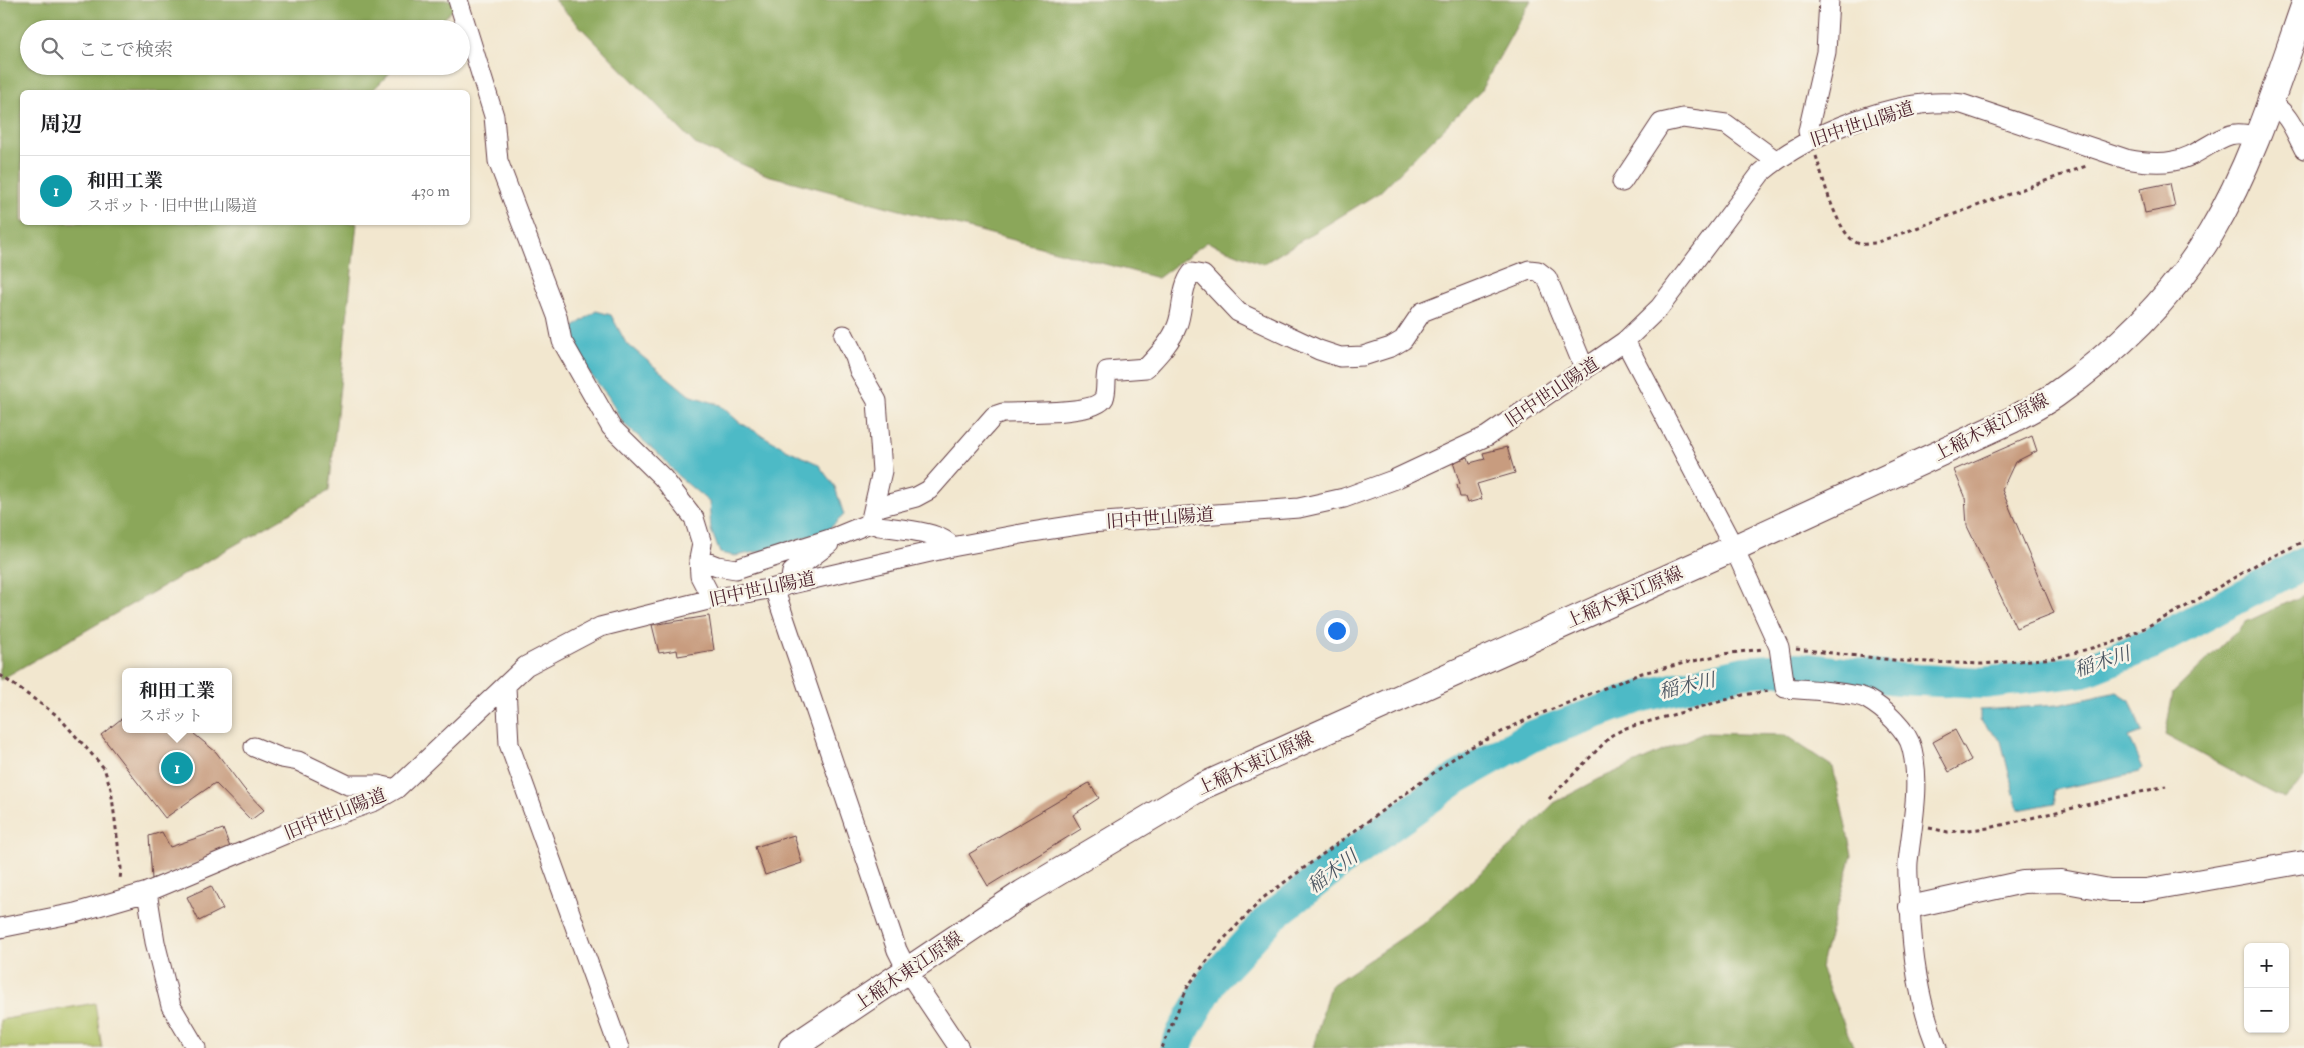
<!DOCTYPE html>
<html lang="ja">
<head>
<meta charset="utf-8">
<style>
  body { margin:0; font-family:"IM FELL Double Pica","Noto Serif JP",serif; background:#f6f6f6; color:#202124 }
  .controls { position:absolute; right:15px; bottom:15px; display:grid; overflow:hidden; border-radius:8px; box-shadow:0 1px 4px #0004 }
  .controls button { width:45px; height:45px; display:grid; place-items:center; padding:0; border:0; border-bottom:1px solid #e0e0e0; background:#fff; color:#202124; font:25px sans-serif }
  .you { position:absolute; left:1336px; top:630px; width:18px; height:18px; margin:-12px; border:4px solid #fff; border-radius:50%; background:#1a73e8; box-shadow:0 0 0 8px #1a73e833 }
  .badge { display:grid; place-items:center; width:32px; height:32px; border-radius:50%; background:#db2777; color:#fff; font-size:16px; font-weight:700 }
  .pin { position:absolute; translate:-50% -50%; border:2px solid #fff; box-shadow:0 1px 5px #0006 }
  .popup { position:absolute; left:122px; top:668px; width:110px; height:65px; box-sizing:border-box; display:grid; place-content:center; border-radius:8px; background:#fff; filter:drop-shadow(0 1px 4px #0005); font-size:16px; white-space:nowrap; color:#757577 }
  .popup b { font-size:19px; color:#202124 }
  .popup::after { content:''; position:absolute; left:50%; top:100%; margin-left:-10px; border:10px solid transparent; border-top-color:#fff }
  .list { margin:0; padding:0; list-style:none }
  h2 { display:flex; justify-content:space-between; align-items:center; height:65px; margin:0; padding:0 20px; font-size:21px }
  h2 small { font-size:16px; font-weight:400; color:#757577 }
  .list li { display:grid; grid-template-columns:32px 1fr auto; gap:15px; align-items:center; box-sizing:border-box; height:70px; padding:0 20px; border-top:1px solid #e0e0e0 }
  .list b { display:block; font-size:19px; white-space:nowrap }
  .list p { margin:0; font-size:16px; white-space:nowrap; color:#757577 }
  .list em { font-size:16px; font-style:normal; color:#757577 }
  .icon { flex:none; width:28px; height:28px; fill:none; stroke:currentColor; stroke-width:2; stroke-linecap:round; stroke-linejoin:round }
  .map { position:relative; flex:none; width:2304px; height:1048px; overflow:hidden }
  .search { position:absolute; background:#fff; box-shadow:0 1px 4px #0004; left:20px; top:20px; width:450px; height:55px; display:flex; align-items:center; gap:12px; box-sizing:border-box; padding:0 18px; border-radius:28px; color:#757577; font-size:19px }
  .panel { position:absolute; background:#fff; box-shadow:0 1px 4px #0004; left:20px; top:90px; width:450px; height:135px; border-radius:8px }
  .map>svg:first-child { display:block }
  .green { fill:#afc165; stroke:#7c7048 }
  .forest { fill:#8ba75a; stroke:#6a6342 }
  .water { fill:#4dbac6; stroke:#4c6c78 }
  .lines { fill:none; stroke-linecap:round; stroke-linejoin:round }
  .river { stroke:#4dbac6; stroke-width:32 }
  .building { fill:#c89c7f }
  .minor-casing { stroke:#633d44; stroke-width:21 }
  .tertiary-casing { stroke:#633d44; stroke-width:24 }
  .secondary-casing { stroke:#633d44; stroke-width:28 }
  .path { stroke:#633d44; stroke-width:3; stroke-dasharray:4 4; stroke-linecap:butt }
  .minor { stroke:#fff; stroke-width:19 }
  .tertiary { stroke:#fff; stroke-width:22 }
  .secondary { stroke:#fff; stroke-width:26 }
  .labels { text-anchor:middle; stroke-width:5; stroke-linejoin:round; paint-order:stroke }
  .street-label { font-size:18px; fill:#4a1f2b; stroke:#f7f3e8 }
  .water-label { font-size:19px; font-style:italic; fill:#4b5561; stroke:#f7f3e8 }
</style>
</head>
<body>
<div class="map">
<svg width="2304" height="1048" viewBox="0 0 2304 1048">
  <rect width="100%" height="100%" fill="#f7f3e8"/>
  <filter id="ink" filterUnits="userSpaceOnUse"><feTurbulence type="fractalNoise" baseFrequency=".02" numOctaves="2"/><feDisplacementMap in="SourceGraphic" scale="10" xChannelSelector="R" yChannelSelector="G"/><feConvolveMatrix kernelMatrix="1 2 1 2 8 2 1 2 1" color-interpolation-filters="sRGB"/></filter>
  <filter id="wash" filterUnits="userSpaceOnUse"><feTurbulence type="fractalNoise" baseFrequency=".0096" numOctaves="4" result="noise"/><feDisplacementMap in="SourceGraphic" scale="20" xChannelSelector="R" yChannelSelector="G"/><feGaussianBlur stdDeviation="1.12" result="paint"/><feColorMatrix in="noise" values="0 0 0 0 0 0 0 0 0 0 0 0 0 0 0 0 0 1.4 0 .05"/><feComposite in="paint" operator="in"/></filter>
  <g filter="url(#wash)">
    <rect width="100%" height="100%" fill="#f2e7cf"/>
    <path class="green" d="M95,1003L102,1048H0V1020Z"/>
    <path class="forest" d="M0,0H462L434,29H29V66H397L371,92H22V222L357,223L329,491L0,680Z
      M554,0H1531L1480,92L1380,192L1263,264L1207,242L1158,278L767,175L695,144Z
      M2304,595V778L2284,799L2165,735L2173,693L2246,622Z
      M1704,733L1785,735L1833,767L1852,855L1820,968L1854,1048H1313L1330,986L1424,923L1513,844L1554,803L1599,779Z"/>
    <path class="water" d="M596,311L611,315L626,343L689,395L720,405L739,422L786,449L818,464L835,487L844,515L829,529L772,549L735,556L720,553L711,530L709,502L677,475L663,458L623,423L608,396L583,365L569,336L576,325Z
      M2117,692L2130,700L2142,732L2129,737L2143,768L2139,772L2054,790L2055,803L2018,810L2001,741L1980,721V710L2058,705Z"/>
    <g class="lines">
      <path class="river" d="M1176,1048L1182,1033L1214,978L1271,917L1342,861L1457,778L1530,737L1639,697L1744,672L1797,668L1899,679L1984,683L2083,671L2149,645L2304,563"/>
    </g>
    <g id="blocks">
      <path class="building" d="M2170,183L2175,207L2145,213L2140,189Z
        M2032,436L2037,451L2015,462L2002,490L2054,613L2016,628L1967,526L1965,496L1954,470Z
        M1507,447L1515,473L1477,484L1482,499L1467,503L1465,497H1460L1457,485L1460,484L1453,462L1468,457L1470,463L1485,459L1483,453Z
        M709,616L714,650L678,656L677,650L659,653L652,625Z
        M126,715V729H188L216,752L244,789L264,810L251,820L215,783L165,818L101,735Z
        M1955,730L1971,760L1949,772L1933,742Z
        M1089,783L1099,798L1073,815L1081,829L988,886L969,854Z
        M223,829L231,850L152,879L149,836L162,832L170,847Z
        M794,835L802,863L765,875L755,847Z
        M211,886L223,909L199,921L187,897Z"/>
    </g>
  </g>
  <g filter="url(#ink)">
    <use href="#blocks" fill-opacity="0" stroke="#633d44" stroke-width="1"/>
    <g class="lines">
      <g class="minor-casing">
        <path id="minor" d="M458,0L494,116L498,161L557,316L562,341L611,427L663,478L694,518L702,544L699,559L700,576L712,599
          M2270,103C2289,113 2294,130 2304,149
          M1810,139L1808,131L1826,52L1829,0
          M1622,182L1661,123L1683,118L1726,124L1775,160
          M844,335L855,357L859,370L877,401L882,471L871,519
          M1625,341L1734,548L1779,647L1785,688C1800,689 1857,693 1867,699C1883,708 1908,730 1912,749C1921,786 1912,824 1908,862C1907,875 1909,890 1910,904C1912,953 1918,1001 1937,1048
          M874,508L916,497L929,490L994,416L1003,413C1022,412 1095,415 1104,398C1107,391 1105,380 1107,371L1146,368C1158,355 1171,342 1177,326C1184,309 1180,288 1192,273L1203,275L1238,312L1319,350L1340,357L1363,356L1391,347L1403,340L1422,312L1529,270L1538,271L1547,278L1585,370
          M699,559L717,566L736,569L836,537L870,523L879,526C898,529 942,531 952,547
          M790,584L792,572L829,544
          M774,588L897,950L908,972L959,1048
          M506,687L509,744L619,1048
          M254,747L281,758L298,761L348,785H378L396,789
          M147,892L155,942L171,1006L196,1048
          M0,928L75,913L147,892L290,832L375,801L396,789L526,666L600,627L712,599L774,588L952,547L1032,532L1090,523L1299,508L1344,498L1393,480L1487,436L1625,341L1660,307L1761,173C1806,133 1902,96 1962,104L2126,159C2142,162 2158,164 2173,161C2195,158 2210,141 2230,135C2239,132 2249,135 2258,137"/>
      </g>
      <g class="tertiary-casing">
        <path id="tertiary" d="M1910,907L2023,882L2061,881L2110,890H2146L2304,862"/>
      </g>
      <g class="secondary-casing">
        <path id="secondary" d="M792,1048L1023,893L1203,786L1734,548L2012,420C2026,412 2041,405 2055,395C2115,353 2173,297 2211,233C2253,162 2277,83 2304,6"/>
      </g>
      <path class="path" d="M1816,156C1823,177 1837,238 1860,244C1864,245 1871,243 1875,243L2089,165
        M1796,649L1902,661L1982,664L2055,658L2121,640L2185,607L2257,564L2304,541
        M0,675L58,716L104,768L111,789L121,868L120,881
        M1549,799L1612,735L1626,728L1743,695L1768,691
        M1929,828L1948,832L1989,828L2166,786
        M1162,1048L1188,986L1222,941L1263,898L1465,750L1530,718L1642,673L1724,654L1762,649"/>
      <use href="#minor" class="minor"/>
      <use href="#tertiary" class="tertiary"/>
      <use href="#secondary" class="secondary"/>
    </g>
  </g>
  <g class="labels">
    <g class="street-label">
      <text transform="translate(1862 124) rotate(-18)" y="6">旧中世山陽道</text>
      <text transform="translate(1552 392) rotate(-34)" y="6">旧中世山陽道</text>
      <text transform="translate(1991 427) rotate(-27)" y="6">上稲木東江原線</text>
      <text transform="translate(1160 518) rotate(-4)" y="6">旧中世山陽道</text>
      <text transform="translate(762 589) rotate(-12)" y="6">旧中世山陽道</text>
      <text transform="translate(1624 597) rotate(-24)" y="6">上稲木東江原線</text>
      <text transform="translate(1255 763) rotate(-25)" y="6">上稲木東江原線</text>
      <text transform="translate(335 814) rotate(-22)" y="6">旧中世山陽道</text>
      <text transform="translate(908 971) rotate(-34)" y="6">上稲木東江原線</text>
    </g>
    <g class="water-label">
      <text transform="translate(2102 661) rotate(-18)" y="7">稲木川</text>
      <text transform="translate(1687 685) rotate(-13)" y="7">稲木川</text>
      <text transform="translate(1332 871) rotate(-37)" y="7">稲木川</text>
    </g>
  </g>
</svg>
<div class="controls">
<button>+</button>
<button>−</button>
</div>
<div class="you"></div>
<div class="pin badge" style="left:177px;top:768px;background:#0f9aa8">1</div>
<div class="popup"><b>和田工業</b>スポット</div>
<div class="search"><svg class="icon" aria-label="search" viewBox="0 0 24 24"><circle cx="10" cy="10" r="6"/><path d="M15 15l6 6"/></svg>ここで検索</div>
<section class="panel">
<h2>周辺<small></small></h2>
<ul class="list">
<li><span class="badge" style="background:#0f9aa8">1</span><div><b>和田工業</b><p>スポット · 旧中世山陽道</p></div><em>430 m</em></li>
</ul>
</section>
</div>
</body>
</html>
